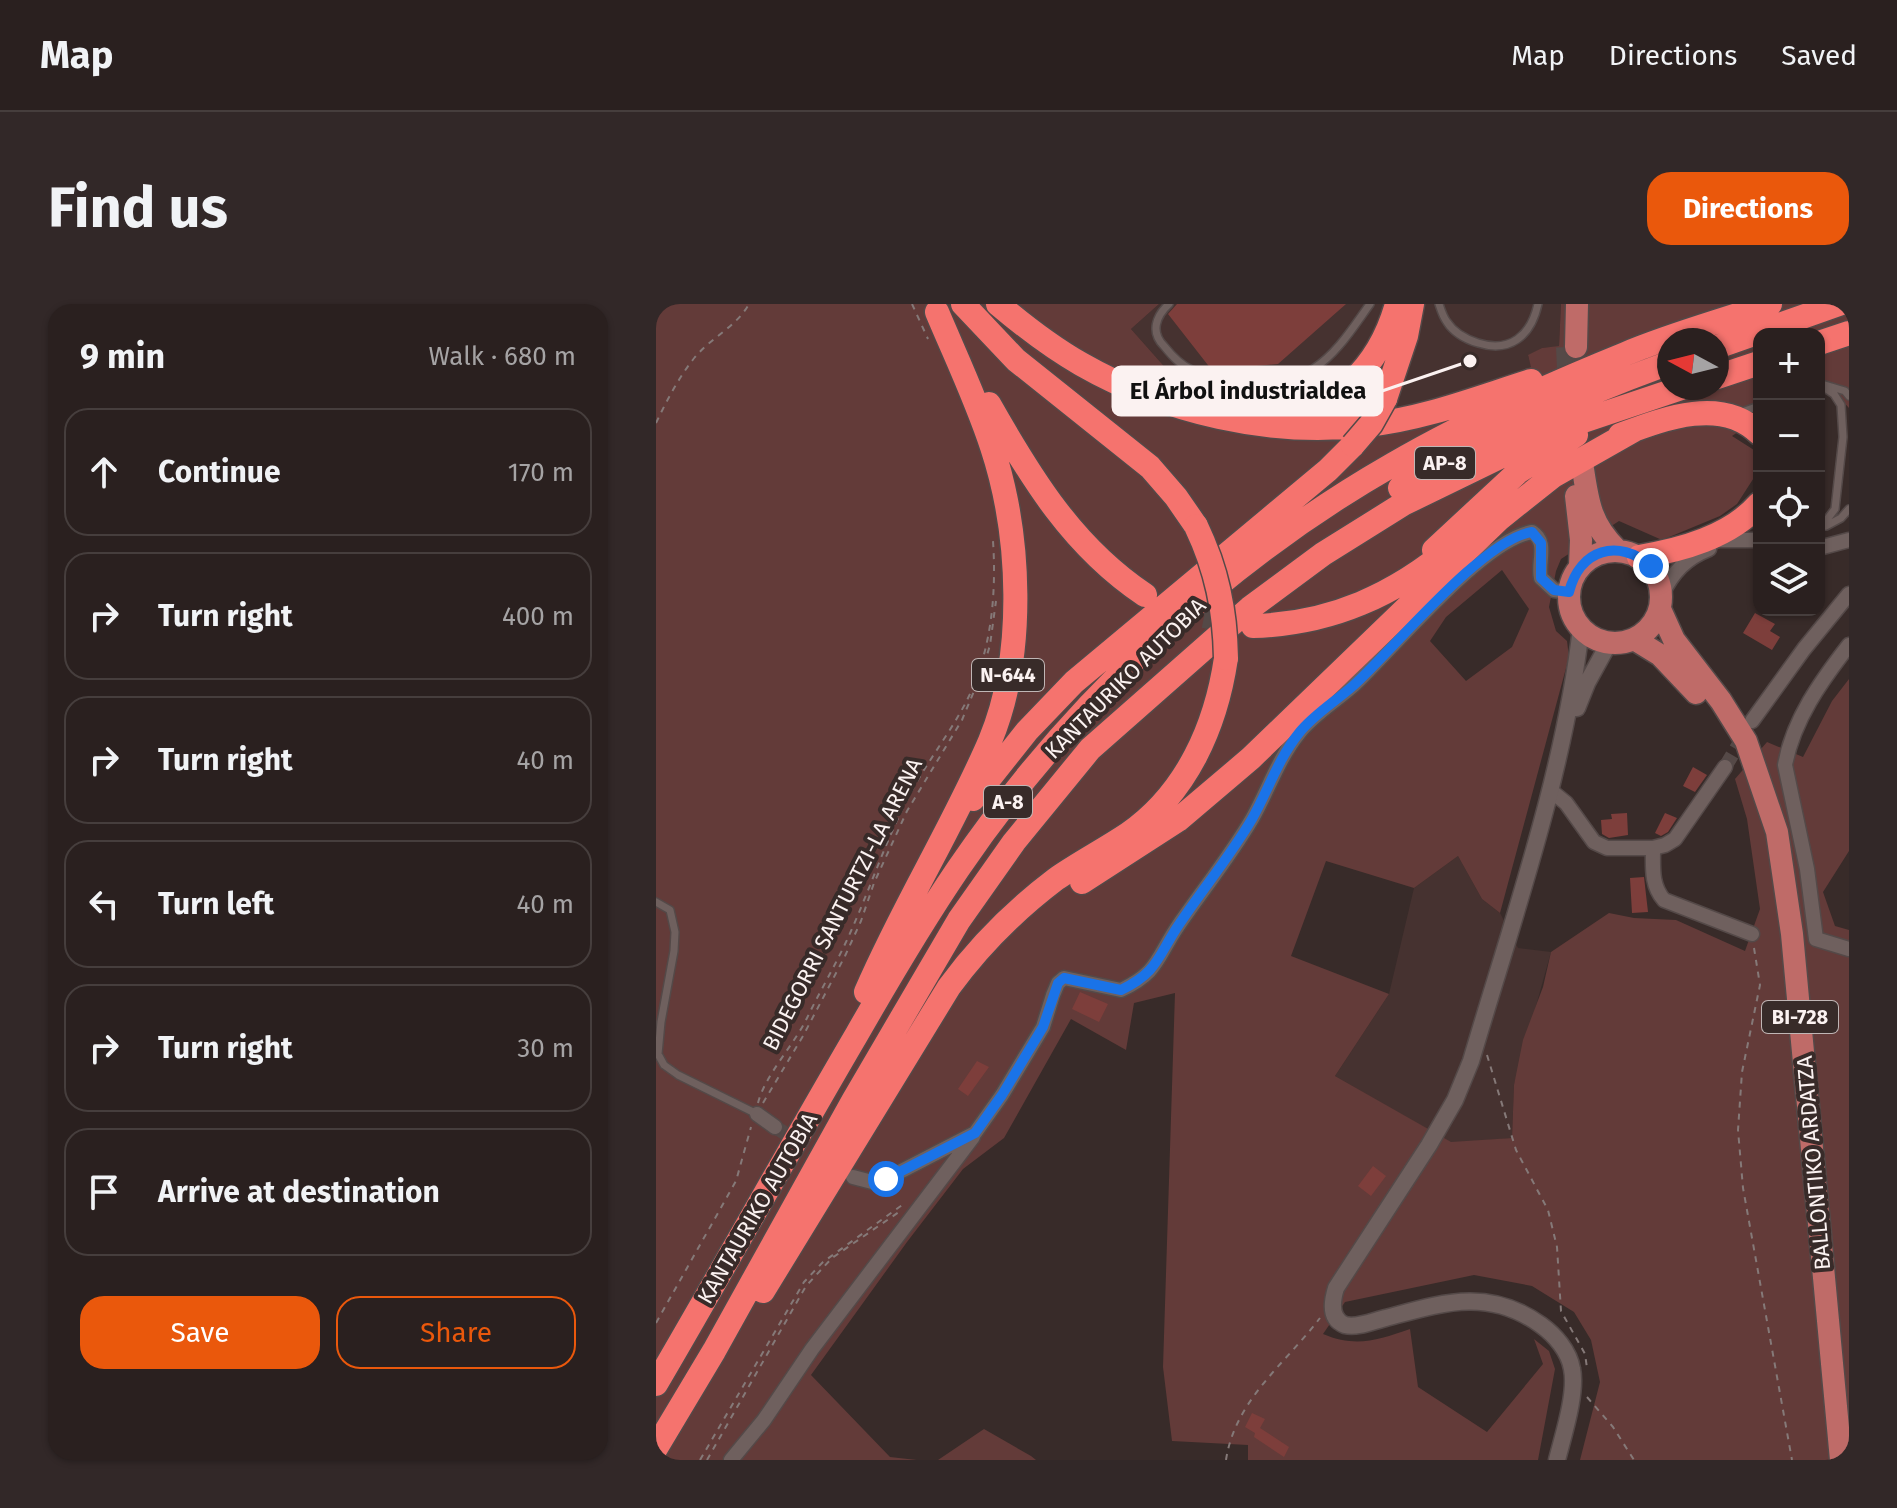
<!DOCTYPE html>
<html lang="en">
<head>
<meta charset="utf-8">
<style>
  body { margin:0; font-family:"Fira Sans",sans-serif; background:#322828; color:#f1f3f6 }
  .controls { position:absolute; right:24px; top:24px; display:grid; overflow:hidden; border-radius:16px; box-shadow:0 2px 6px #0004 }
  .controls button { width:72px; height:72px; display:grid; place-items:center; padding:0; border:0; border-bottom:2px solid #463e3d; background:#2a201f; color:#f1f3f6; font:40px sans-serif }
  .compass { position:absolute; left:1001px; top:24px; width:72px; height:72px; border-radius:50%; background:#2a201f; box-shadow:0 2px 6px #0004; rotate:277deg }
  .stop { position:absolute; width:24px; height:24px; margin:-18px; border:6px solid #1a73e8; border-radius:50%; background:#fff }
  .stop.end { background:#1a73e8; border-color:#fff; box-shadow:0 2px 8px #0008 }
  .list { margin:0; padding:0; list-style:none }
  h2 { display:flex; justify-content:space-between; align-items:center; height:104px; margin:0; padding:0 32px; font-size:34px }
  h2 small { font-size:26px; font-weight:400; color:#a5a3a4 }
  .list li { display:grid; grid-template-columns:52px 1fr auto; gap:24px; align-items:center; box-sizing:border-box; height:128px; margin:0 16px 16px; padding:0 16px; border:2px solid #463e3d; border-radius:24px }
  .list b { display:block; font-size:30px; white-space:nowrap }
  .list em { font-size:26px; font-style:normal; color:#a5a3a4 }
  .actions { display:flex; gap:16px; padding:24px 32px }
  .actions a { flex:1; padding:18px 0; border:2px solid #ea580c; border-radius:24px; text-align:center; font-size:28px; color:#ea580c }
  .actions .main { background:#ea580c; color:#fff }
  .icon { flex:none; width:44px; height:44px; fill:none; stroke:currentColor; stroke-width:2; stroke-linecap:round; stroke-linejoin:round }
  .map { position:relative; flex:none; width:1193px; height:1156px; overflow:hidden; border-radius:24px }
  header { display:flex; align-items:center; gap:48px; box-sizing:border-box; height:112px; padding:0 40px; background:#2a201f; border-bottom:2px solid #463e3d }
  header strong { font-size:38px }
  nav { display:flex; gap:44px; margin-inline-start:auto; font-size:28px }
  .intro { display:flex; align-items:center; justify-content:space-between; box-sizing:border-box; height:192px; padding:0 48px }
  h1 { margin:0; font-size:56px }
  .button { padding:20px 36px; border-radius:24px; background:#ea580c; color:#fff; font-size:28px; font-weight:700 }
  main { display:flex; gap:48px; padding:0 48px }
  aside { flex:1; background:#2a201f; border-radius:24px; box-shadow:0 2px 6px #0004 }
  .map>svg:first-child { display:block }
  .built { fill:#463230 }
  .green { fill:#633b39; fill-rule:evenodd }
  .building { fill:#7d3e3b }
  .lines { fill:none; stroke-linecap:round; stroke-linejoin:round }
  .minor-tunnel { stroke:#554947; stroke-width:14; stroke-dasharray:14 7; stroke-linecap:butt }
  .primary-tunnel { stroke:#554947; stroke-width:22; stroke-dasharray:22 11; stroke-linecap:butt }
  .motorway-tunnel { stroke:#554947; stroke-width:24; stroke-dasharray:24 12; stroke-linecap:butt }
  .service-casing { stroke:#544948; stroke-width:10 }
  .minor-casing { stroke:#544948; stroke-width:17 }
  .tertiary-casing { stroke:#544948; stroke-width:19 }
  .primary-casing { stroke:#544948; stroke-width:25 }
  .motorway-casing { stroke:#544948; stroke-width:27 }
  .path { stroke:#857978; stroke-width:2; stroke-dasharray:6 6; stroke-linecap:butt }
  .service { stroke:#6f605e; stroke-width:7 }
  .minor { stroke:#6f605e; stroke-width:14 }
  .tertiary { stroke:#6f605e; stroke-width:16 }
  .primary { stroke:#bf6b68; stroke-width:22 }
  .motorway { stroke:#f5736e; stroke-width:24 }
  .motorway-bridge-casing { stroke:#544948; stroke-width:27; stroke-linecap:butt }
  .motorway-bridge { stroke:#f5736e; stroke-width:24 }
  .route { stroke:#1a73e8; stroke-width:10 }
  .labels { text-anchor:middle; stroke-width:8; stroke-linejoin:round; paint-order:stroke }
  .shield { fill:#382b29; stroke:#c0b6b5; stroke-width:2 }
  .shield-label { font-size:20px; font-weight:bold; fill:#fbf2f1 }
  .street-label { font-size:22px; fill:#fbf2f1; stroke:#382b29 }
  .leader { fill:none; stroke:#fbf2f1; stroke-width:3 }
  .callout-dot { fill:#fbf2f1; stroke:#382b29; stroke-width:3 }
  .callout { fill:#fbf2f1; stroke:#fbf2f1; stroke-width:3 }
  .callout-label { font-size:24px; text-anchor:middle; font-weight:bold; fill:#111 }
</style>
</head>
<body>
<header>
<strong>Map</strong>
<nav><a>Map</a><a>Directions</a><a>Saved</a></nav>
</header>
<div class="intro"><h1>Find us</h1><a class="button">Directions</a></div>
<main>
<aside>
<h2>9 min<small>Walk · 680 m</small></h2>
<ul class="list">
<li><svg class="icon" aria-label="ahead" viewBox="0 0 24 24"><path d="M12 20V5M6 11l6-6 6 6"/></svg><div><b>Continue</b></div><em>170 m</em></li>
<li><svg class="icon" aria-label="right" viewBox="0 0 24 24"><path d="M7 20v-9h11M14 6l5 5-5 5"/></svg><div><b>Turn right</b></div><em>400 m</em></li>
<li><svg class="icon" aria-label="right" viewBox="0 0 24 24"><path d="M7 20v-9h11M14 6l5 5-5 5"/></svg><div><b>Turn right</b></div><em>40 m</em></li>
<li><svg class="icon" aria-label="left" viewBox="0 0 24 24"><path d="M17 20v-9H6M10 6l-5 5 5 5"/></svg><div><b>Turn left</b></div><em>40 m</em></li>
<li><svg class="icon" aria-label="right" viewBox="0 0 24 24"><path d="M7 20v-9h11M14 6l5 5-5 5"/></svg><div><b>Turn right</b></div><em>30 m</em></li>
<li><svg class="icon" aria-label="arrive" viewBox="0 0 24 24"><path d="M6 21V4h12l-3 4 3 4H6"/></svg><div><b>Arrive at destination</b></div></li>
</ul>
<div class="actions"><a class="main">Save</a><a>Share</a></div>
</aside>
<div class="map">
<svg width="1193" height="1156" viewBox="0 0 1193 1156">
  <rect width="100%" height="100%" fill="#382b29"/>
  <path class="built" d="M503,0H731L704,56L669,87L642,97L614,103L541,93L546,79L514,69L475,25Z
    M767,0H905L903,43L886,44L872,52L876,63L814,87L735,107Z
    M802,552L826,595L844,609L862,644L895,648L858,781L856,834L795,839L679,772L733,690L758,584Z"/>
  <path class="green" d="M0,0H503L475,25L514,69L547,79L542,93L614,103L642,97L669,87L704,56L756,50L736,107L814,87L875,63L872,51L886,44L903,42L905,0H1193V104L1182,92L1163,86V30H1103V114L1076,132L1098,146L1101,169L1081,200L1064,212L1006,236L963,217L905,255L900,267L893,303L900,327L911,337L913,353L844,609L826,595L802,552L758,584L670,557L635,652L733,690L679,772L795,838L856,834L858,781L867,736L887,683L895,648L953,609L978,614L1020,616L1089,647L1104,605L1091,515L1079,475L1111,438L1147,453L1176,397L1193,375V547L1167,588L1179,622L1193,626V1156H924L944,1078L935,1036L918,1008L876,982L818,971L689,998L667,1030C700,1044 722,1036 754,1025L762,1083L831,1128L887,1060L878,1035L893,1047L899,1065L882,1156H592V1141L516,1137L507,1063L519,689L478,699L470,746L415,715L348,834L307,865L251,938L155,1071L234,1153L261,1156H0ZM1013,36H1061V84H1013ZM846,266L873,305L856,343L810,377L774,337L790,313Z
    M328,1125L375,1152L380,1156H282Z"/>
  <path class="building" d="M521,0H690L622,60L560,66L555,65L512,10Z
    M1099,309L1119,320L1114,327L1124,333L1116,346L1087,329Z
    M1037,463L1051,471L1039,488L1027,482Z
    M971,509L972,531L953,534L946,530L945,516L956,515L955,510Z
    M1009,509L1021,514L1012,528L1005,532L999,529Z
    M988,573L992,608L976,609L974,574Z
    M424,688L452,700L443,718L416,705Z
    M321,757L333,763L312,792L302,785Z
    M717,862L730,872L715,892L702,882Z
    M596,1109L609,1115L604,1124L633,1143L628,1153L598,1133L599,1129L589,1123Z"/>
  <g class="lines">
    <path class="minor-tunnel" d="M1069,463L1090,428
      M119,823L170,855"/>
    <path class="primary-tunnel" d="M911,43L913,89"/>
    <path class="motorway-tunnel" d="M514,301L539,310L586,320"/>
    <g class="service-casing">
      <path id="service" d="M513,0C500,12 494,28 508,42C516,52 524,61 536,66C564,79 630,81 657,65C681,50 698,22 714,0
        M783,0C785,6 787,13 791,18C798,29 809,35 822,39C854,49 875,32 882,0
        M1163,80L1178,90L1185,101L1187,133L1179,205L1163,226
        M1169,81L1189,87L1193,92
        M1083,109L1103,102
        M1170,222L1185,214L1193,205
        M0,598L14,606L19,628L18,647L5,718L2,750L8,761L22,771L101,810"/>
    </g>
    <g class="minor-casing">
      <path id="minor" d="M1059,236H1103
        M1163,244L1193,236
        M1006,290C1017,268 1030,254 1053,245
        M1193,341C1165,377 1137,416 1129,461L1151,565L1160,635L1193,645
        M1096,417L1148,345L1193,290
        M894,486L910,499L938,538L951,544H997L1009,541L1019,535L1069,463
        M997,544C997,564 995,581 1008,596L1096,630
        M101,810L119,823
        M197,873L216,878L230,875L319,829L346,791L387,723L397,691L402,679L408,674L465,686C501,669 500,656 520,625C545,588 573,554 596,515C612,487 622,455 643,429C657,411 680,397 698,381C737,345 826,236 876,228C893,239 881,258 885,274L898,286L913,288
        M75,1156L108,1116L156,1045L317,833"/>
    </g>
    <g class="tertiary-casing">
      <path id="tertiary" d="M921,404L931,379L953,339
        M901,1156C907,1132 921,1089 916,1065C913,1047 899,1031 885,1021C831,982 783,1000 726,1015C715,1018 700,1024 689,1021C673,1015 676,997 680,984L773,841L799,796L815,757C857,614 908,471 925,324"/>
    </g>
    <g class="primary-casing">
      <path id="primary" d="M920,43L921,0
        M927,165C932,199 935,220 961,246
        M920,192L925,236L924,262
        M913 293a46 46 0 1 1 92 0a46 46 0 1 1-92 0Z
        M1004,305L1018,336L1065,397L1090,437L1121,528L1136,630L1185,1156
        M978,335L1004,351L1040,389"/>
    </g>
    <g class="motorway-casing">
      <path id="motorway" d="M307,0L360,56L494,163L520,193L540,222
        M342,0C368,22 395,43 425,60C509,108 615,133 711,121C768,115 821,94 875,77
        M1163,39L1193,29
        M1061,43L1183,0
        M1061,73L1103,59
        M729,95L750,32L756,0
        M333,100C375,174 417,243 489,291
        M614,113C680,109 724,61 741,0
        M964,131C1007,115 1065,92 1103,129
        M744,184C828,133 920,93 1013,59
        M778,246L862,168L920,131
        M983,253C1025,246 1074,233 1103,200
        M597,322C675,320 739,291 798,241
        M317,495L371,427L418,378L672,166L697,141
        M426,578L522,516L595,454L843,215L897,172L978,126
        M210,688C247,602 297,523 334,437C370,351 365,231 336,143C321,97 300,53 281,8
        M107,987L293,683C323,642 359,606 400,575C423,559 448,546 472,530C531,489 560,422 570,354
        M0,1080C68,964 133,846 201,730C233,674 266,618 302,565C413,402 565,259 736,161C810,118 890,82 969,50C1016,30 1066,17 1114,0
        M0,1144L58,1047L197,797L303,616L358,538L434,445L594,304L667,250L747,200L897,127L1025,84"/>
    </g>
    <path class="path" d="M256,0L272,35
      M0,119C11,96 23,73 39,53C56,33 81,22 93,0
      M1098,644L1104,681L1086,768L1082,826L1087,884L1136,1156
      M831,751L860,846L892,906L901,943L905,1007L929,1050L931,1064
      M102,799C109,771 138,741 151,714C165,685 182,657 195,627C215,582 230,536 253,492C268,463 288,437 304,409C334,358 341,296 337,237
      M107,799L147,732L189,652L205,617L218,579L251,507L306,416L326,368L334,341L340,297
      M0,1019L80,877L95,823
      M931,1093L957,1123L978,1156
      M44,1156L148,978L167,958L249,899
      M51,1156L150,982L176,954L243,908
      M570,1156C579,1096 629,1060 664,1014"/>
    <use href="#service" class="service"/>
    <use href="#minor" class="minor"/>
    <use href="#tertiary" class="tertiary"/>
    <use href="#primary" class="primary"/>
    <use href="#motorway" class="motorway"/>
    <g class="motorway-bridge-casing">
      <path id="motorway-bridge" d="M697,141L715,120L729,95
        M540,222C561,266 569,306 570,354"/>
    </g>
    <use href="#motorway-bridge" class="motorway-bridge"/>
  </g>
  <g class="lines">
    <path class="route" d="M230,875L319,829L346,791L387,723L402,679L408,674L465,686C500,669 501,655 520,625C545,587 573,554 596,515C612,487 622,455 643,429C657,411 680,397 698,381C737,346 827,235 876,228L885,239V274L898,286L913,288C924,245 962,234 995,262"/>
  </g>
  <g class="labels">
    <g class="shield">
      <rect x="759" y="143" width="60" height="32" rx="6"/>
      <rect x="316" y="355" width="72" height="32" rx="6"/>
      <rect x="328" y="482" width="48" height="32" rx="6"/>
      <rect x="1106" y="697" width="76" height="32" rx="6"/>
    </g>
    <g class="shield-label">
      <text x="789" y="166">AP-8</text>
      <text x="352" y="378">N-644</text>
      <text x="352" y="505">A-8</text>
      <text x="1144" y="720">BI-728</text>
    </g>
    <g class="street-label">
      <text transform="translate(469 374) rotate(-45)" y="8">KANTAURIKO AUTOBIA</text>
      <text transform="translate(186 600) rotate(-63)" y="8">BIDEGORRI SANTURTZI-LA ARENA</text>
      <text transform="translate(1157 859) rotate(-95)" y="8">BALLONTIKO ARDATZA</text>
      <text transform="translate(101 904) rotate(-60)" y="8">KANTAURIKO AUTOBIA</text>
    </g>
  </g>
  <path class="leader" d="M814 57L726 87"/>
  <circle class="callout-dot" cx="814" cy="57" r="8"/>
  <rect class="callout" x="457" y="63" width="269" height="48" rx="8"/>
  <g class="callout-label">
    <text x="592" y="95">El Árbol industrialdea</text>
  </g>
</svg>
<div class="controls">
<button>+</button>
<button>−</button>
<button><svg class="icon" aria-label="locate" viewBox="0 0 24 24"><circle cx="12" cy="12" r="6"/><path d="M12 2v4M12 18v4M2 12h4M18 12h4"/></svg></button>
<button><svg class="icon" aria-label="layers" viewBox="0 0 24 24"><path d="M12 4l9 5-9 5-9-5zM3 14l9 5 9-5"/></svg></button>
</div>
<svg class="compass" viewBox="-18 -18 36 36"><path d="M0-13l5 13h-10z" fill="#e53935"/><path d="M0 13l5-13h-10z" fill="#a5a3a4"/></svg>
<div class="stop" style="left:230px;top:875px"></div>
<div class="stop end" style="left:995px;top:262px"></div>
</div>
</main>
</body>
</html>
